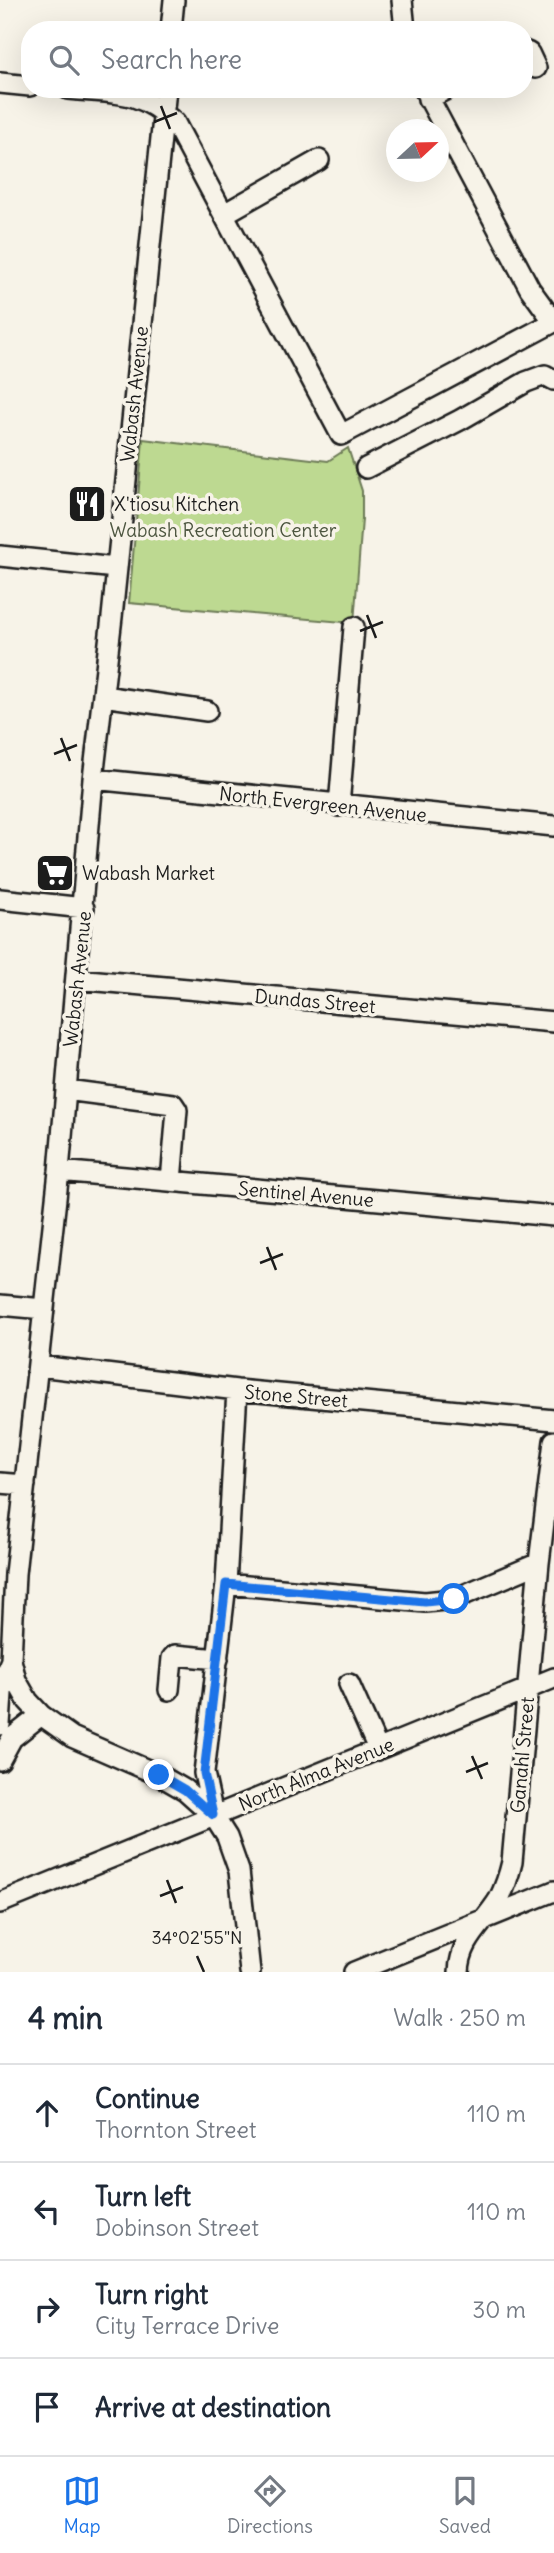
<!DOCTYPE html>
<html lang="en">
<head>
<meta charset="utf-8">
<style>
  body { margin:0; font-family:Delius,sans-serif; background:#f2f2f3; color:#1f2937 }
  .compass { position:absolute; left:386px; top:119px; width:63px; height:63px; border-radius:50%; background:#fff; box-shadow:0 7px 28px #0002; rotate:68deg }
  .stop { position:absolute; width:21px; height:21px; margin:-16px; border:5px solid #1a73e8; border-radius:50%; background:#fff }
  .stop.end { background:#1a73e8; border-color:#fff; box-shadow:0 2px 7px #0008 }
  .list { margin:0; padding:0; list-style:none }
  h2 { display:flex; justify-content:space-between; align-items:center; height:91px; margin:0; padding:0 28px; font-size:30px }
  h2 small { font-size:23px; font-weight:400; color:#747a83 }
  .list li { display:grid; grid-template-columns:46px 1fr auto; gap:21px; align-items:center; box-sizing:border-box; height:98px; padding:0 28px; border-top:2px solid #e0e1e3 }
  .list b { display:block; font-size:26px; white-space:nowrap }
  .list p { margin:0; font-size:23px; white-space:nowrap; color:#747a83 }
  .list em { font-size:23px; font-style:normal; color:#747a83 }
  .icon { flex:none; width:38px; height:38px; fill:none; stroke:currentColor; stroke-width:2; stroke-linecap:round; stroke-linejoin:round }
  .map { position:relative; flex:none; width:554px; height:1972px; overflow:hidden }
  .search { position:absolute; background:#fff; box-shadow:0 7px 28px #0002; left:21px; right:21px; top:21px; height:77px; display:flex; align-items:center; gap:18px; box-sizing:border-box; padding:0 24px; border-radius:28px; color:#747a83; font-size:26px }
  .sheet { height:483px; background:#fff }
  nav { display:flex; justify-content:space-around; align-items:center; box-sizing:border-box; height:98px; border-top:2px solid #e0e1e3; background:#fff; font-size:19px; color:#747a83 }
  nav a { display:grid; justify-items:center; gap:4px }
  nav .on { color:#1a73e8 }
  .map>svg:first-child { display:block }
  .park { fill:#bdd991; stroke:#6c7a56; stroke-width:2 }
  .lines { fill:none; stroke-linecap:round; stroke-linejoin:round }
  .minor-casing { stroke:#1c1c1c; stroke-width:24 }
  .minor { stroke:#f7f3e8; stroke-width:19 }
  .route { stroke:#1a73e8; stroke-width:9 }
  .ticks { fill:none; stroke:#1c1c1c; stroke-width:2.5 }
  .labels { text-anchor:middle; stroke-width:7; stroke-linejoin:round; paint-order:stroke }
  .street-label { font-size:19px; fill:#1c1c1c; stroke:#f7f3e8 }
  .poi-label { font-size:19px; fill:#1c1c1c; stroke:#f7f3e8; text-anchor:start }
  .park-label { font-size:19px; fill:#4c553f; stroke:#f7f3e8 }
  .ticks-label { font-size:18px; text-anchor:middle; fill:#1c1c1c; stroke:#f7f3e8; stroke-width:7; stroke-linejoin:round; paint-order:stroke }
</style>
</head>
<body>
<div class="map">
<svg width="554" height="1972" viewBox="0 0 554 1972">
  <rect width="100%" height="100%" fill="#f7f3e8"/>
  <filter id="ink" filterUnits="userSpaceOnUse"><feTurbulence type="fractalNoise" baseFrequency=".0143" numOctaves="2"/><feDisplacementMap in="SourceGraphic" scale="14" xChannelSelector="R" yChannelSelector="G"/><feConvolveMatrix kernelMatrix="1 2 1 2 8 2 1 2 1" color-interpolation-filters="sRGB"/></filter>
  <g filter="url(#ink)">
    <path class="park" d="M143,439L328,461L348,448L362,491V519L354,623L129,603Z"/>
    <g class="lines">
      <g class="minor-casing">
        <path id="minor" d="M402,0L405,30
          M171,30L174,0
          M524,51L529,53L536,68
          M0,83L30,86
          M68,89C115,94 138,88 175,123L341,435L554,322
          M166,89L112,617L93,779L59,1171L15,1574L11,1660L16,1680L28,1701L41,1715L72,1737L159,1775L185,1790L213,1815L227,1837L239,1871L250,1972
          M424,89L530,289L554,322
          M428,99L447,89
          M224,214L319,160
          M366,468L460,420L526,382L545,375L554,380
          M0,556L116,568
          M103,696L207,711
          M93,779L554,826
          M339,806L354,627
          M0,899L84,908
          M76,979L554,1022
          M66,1090L173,1104L177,1110L171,1181
          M59,1171L554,1216
          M0,1305L44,1309
          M39,1366L237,1390L554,1420
          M0,1483L25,1485
          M226,1584L425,1602L454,1599L539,1563
          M349,1684L378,1749
          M169,1690L172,1658L175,1655L218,1659
          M0,1725L3,1678L11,1660
          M0,1760L12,1738L41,1715
          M213,1815L204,1773L226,1584L237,1390
          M0,1903L554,1678
          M354,1972L554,1891
          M459,1972C460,1940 483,1925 499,1899C505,1887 509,1875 512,1862L539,1563L554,1441"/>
      </g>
      <use href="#minor" class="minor"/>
    </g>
  </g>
  <g class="lines" filter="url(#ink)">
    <path class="route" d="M159,1775L185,1790L213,1815L204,1773L226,1584L425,1602L454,1599"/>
  </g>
  <path class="ticks" d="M161,106L170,129M154,122L177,113M367,615L376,638M360,631L383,622M61,738L70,761M54,754L77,745M267,1247L276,1270M260,1263L283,1254M472,1756L482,1779M466,1772L488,1763M167,1880L176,1903M160,1896L183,1887M197,1956L204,1972"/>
  <defs>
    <g id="restaurant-square" transform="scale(2.0125)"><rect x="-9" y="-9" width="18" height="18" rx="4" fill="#1c1c1c" stroke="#f7f3e8"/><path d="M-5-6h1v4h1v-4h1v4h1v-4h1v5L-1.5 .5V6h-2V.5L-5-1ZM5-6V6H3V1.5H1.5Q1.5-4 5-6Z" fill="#fff"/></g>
    <g id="supermarket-square" transform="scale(2.0125)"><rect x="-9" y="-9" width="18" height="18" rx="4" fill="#1c1c1c" stroke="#f7f3e8"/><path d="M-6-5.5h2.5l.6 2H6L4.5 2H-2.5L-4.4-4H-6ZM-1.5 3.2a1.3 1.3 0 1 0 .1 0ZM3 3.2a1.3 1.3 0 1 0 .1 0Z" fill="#fff"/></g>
  </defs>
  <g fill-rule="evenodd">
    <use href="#restaurant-square" x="87" y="504"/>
    <use href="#supermarket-square" x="55" y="873"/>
  </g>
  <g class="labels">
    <g class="street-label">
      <text transform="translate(134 394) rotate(-84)" y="7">Wabash Avenue</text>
      <text transform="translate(323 804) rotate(6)" y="7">North Evergreen Avenue</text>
      <text transform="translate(77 979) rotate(-84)" y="7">Wabash Avenue</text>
      <text transform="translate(315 1001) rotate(5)" y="7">Dundas Street</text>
      <text transform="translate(306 1194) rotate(5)" y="7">Sentinel Avenue</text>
      <text transform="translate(296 1396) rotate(5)" y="7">Stone Street</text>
      <text transform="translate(522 1755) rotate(-85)" y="7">Ganahl Street</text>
      <text transform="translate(316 1774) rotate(-22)" y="7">North Alma Avenue</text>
    </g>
    <g class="poi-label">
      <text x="114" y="511">X'tiosu Kitchen</text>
      <text x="82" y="880">Wabash Market</text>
    </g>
    <g class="park-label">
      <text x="223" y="537">Wabash Recreation Center</text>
    </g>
  </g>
  <g class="ticks-label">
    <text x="197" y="1944">34°02'55"N</text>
  </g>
</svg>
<svg class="compass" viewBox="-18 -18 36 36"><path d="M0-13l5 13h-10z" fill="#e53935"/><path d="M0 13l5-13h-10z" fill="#747a83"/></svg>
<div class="stop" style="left:454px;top:1599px"></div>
<div class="stop end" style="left:159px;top:1775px"></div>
<div class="search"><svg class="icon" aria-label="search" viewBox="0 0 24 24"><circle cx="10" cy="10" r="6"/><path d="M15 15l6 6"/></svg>Search here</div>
</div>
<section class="sheet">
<h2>4 min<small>Walk · 250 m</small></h2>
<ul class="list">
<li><svg class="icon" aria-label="ahead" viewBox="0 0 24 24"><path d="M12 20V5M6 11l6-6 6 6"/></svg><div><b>Continue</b><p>Thornton Street</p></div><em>110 m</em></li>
<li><svg class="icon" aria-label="left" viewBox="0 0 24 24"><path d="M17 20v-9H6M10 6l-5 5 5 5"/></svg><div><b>Turn left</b><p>Dobinson Street</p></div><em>110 m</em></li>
<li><svg class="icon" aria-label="right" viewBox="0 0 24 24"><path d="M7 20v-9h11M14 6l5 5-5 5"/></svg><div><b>Turn right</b><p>City Terrace Drive</p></div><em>30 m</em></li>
<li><svg class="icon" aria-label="arrive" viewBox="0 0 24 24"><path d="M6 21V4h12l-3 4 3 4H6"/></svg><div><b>Arrive at destination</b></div></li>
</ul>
</section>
<nav>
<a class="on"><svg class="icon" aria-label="map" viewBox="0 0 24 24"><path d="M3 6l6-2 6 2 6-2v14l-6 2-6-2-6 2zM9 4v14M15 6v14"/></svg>Map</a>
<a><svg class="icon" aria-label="directions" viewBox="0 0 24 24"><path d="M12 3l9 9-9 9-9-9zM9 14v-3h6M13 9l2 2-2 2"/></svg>Directions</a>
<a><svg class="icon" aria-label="saved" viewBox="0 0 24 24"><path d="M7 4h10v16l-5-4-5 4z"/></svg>Saved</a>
</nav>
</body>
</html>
